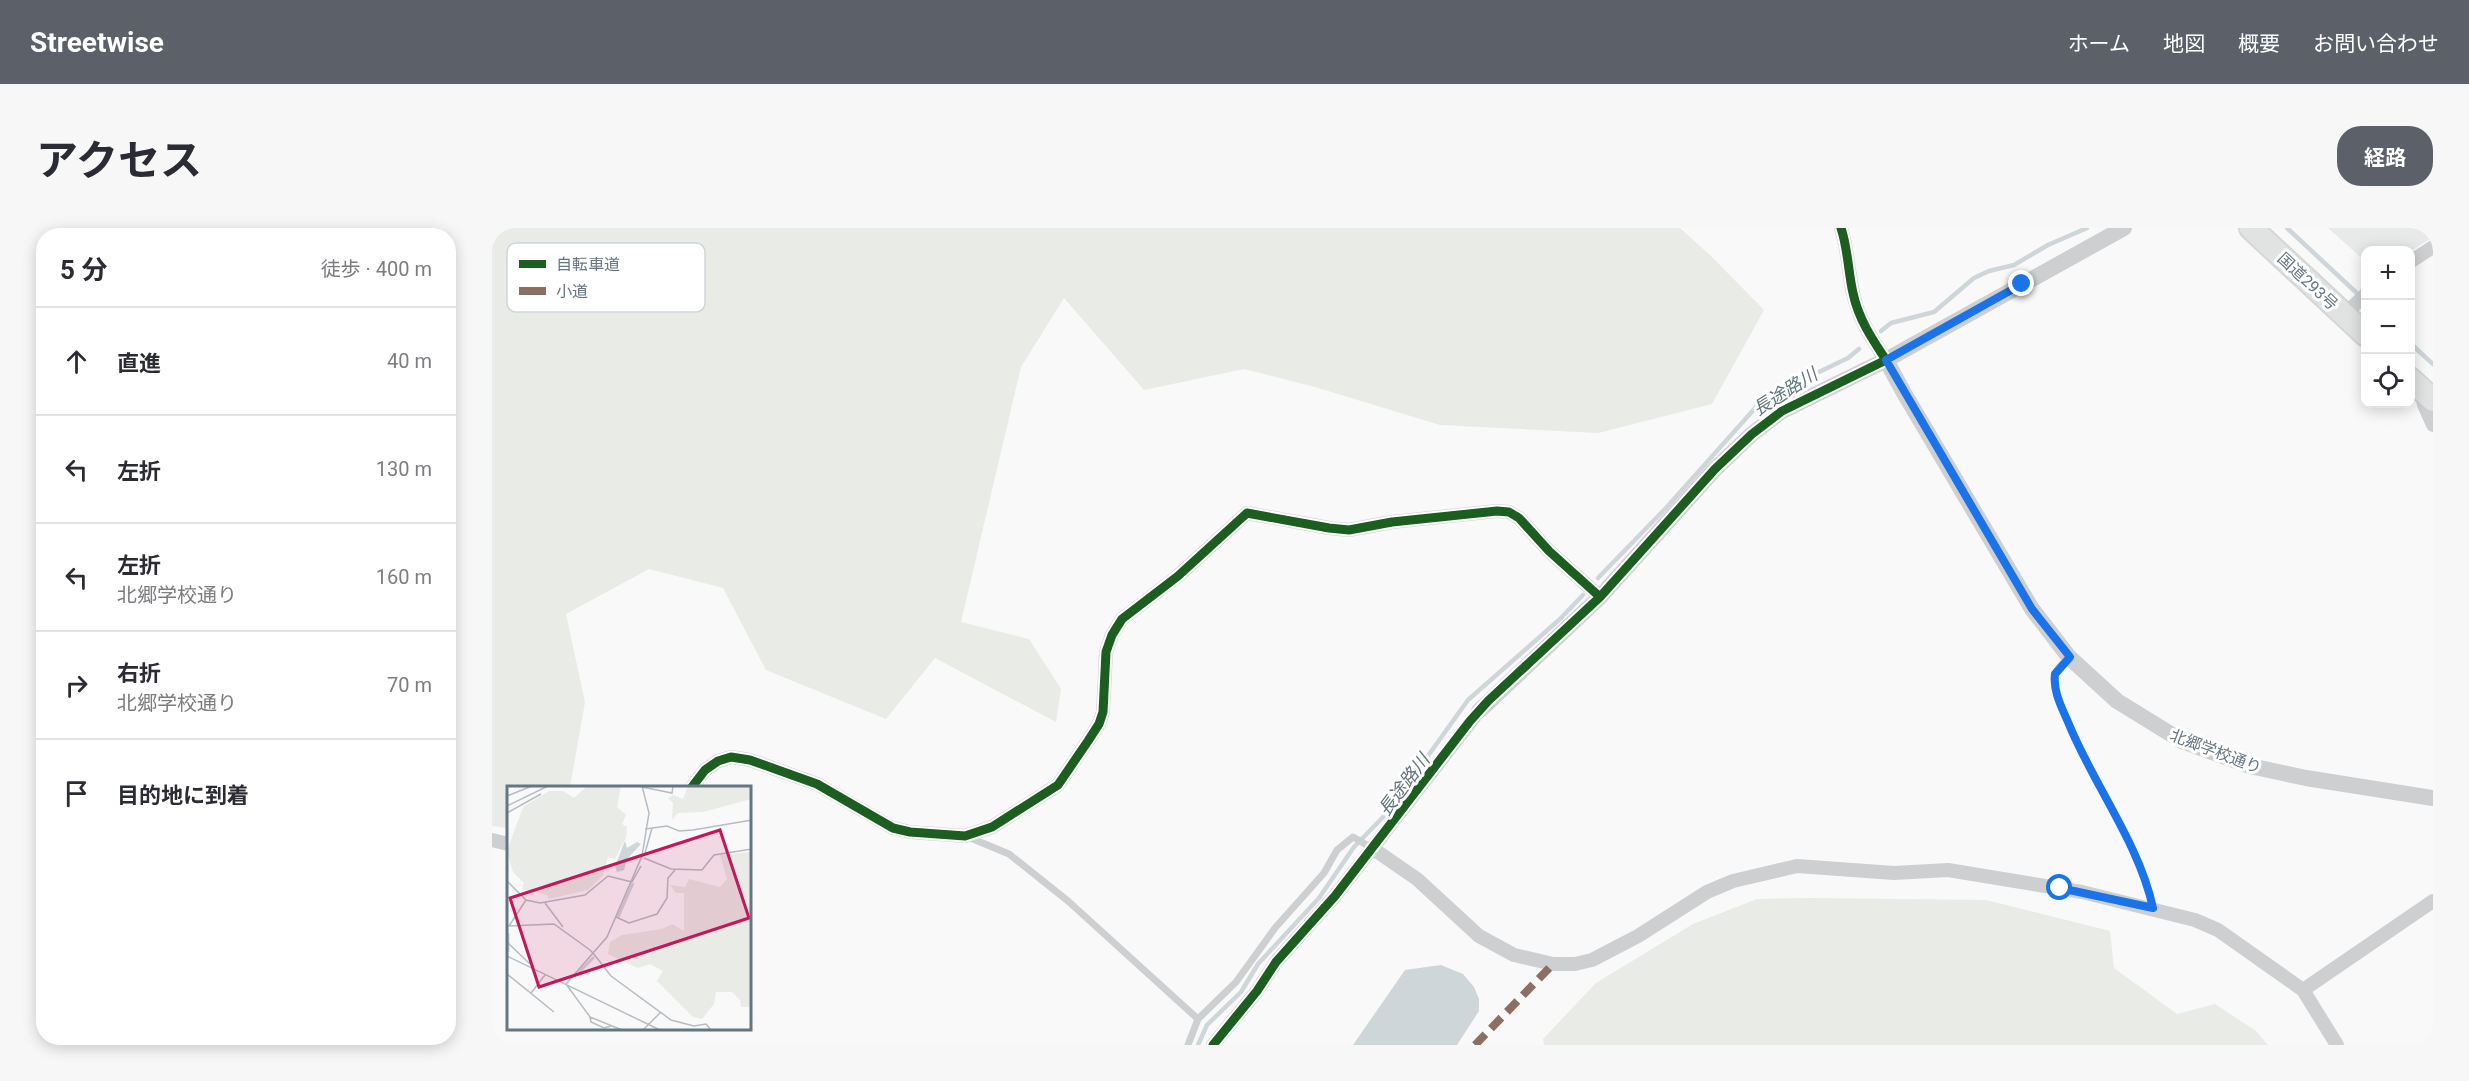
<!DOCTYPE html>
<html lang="ja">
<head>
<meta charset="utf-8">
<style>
  body { margin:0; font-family:Roboto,"Noto Sans JP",sans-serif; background:#f7f7f7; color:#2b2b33 }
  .controls { position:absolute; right:18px; top:18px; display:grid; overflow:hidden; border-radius:12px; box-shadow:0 3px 15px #0003 }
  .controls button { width:54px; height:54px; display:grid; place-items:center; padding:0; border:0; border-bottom:2px solid #e1e1e2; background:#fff; color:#2b2b33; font:30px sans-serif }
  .stop { position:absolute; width:18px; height:18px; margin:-14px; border:4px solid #1a73e8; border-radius:50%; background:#fff }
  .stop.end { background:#1a73e8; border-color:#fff; box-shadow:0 2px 6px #0008 }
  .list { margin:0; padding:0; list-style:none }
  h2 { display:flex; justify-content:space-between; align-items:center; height:78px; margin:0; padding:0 24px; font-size:26px }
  h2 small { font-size:20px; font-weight:400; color:#7c7c81 }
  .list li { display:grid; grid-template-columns:39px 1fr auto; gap:18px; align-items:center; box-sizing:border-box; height:108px; padding:0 24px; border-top:2px solid #e1e1e2 }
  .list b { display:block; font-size:22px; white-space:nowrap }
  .list p { margin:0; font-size:20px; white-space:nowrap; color:#7c7c81 }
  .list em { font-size:20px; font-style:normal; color:#7c7c81 }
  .icon { flex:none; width:33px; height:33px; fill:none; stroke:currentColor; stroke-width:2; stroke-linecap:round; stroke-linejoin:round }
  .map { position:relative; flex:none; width:1941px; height:817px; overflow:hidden; border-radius:24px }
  header { display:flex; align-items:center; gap:36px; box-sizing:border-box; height:84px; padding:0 30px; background:#5c6169; color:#fff }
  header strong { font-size:28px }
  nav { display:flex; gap:33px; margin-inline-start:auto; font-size:21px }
  .intro { display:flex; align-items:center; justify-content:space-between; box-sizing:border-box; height:144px; padding:0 36px }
  h1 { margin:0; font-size:42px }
  .button { padding:15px 27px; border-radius:24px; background:#5c6169; color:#fff; font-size:21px; font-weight:700 }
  main { display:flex; gap:36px; padding:0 36px }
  aside { flex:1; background:#fff; border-radius:24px; box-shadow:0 3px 15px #0003 }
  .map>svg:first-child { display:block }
  .built { fill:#e8e9e9 }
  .green { fill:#e8ebe6 }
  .water { fill:#ced6d9 }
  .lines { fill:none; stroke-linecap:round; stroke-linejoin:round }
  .stream { stroke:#ced6d9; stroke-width:4.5 }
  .trunk-casing { stroke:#d5d6d6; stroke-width:26 }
  .service { stroke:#cecfd0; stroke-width:7 }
  .minor { stroke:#cecfd0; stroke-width:14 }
  .tertiary { stroke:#cecfd0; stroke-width:16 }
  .trunk { stroke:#e1e2e2; stroke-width:22 }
  .quiet { stroke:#8d6e63; stroke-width:8; stroke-dasharray:15 8; stroke-linecap:butt }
  .cycleway-casing { stroke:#fff; stroke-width:13 }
  .cycleway { stroke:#1b5e20; stroke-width:9 }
  .route { stroke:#1a73e8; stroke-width:8 }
  .labels { text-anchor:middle; stroke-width:6; stroke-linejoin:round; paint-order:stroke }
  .street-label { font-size:16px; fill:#657683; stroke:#fff }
  .water-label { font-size:18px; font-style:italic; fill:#60757c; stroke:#fff }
  .inset-river { fill:none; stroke:#ced6d9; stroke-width:3 }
  .inset-road { fill:none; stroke:#b5bdc3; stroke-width:1.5 }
  .view { fill:#c2185b; fill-opacity:0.15; stroke:#c2185b; stroke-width:3 }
  .inset-edge { fill:none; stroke:#657683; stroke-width:3 }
  .key { fill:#fff; stroke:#d1d6da; stroke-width:1.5 }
  .key-label { font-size:16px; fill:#657683 }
</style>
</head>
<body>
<header>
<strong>Streetwise</strong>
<nav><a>ホーム</a><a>地図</a><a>概要</a><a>お問い合わせ</a></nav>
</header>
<div class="intro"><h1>アクセス</h1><a class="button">経路</a></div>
<main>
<aside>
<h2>5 分<small>徒歩 · 400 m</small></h2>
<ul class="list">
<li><svg class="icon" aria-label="ahead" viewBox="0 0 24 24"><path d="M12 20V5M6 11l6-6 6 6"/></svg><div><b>直進</b></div><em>40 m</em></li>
<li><svg class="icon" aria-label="left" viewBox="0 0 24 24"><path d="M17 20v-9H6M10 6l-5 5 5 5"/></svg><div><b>左折</b></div><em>130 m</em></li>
<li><svg class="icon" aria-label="left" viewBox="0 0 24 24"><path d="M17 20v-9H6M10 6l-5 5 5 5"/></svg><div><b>左折</b><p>北郷学校通り</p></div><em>160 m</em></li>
<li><svg class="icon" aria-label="right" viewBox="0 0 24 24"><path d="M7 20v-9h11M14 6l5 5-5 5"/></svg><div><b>右折</b><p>北郷学校通り</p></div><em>70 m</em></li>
<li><svg class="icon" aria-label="arrive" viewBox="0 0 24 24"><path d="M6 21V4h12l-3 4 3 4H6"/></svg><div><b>目的地に到着</b></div></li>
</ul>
</aside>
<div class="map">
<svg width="1941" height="817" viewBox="0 0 1941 817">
  <rect width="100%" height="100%" fill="#f9f9f9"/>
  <path class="built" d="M1836,0H1941V9L1919,23L1874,22L1873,33Z"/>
  <path class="green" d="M0,0H1188L1219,28L1272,82L1220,176L1106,205L948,197L823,159L752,141L652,162L572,70L529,139L469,394L537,411L569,461L564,494L443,430L394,491L274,442L231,360L157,341L74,386L93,474L78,559H16V600L0,598Z
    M1316,670L1494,672L1618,703L1622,740L1685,786L1723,776L1764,803L1776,817H1052L1051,811L1104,755L1201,696L1265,671Z"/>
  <path class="water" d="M949,737L971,746L982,759L987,771V783L965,817H861L913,742Z"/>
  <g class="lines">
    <path class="stream" d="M1795,0L1868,68
      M1389,103L1399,95L1442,84L1482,50L1497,43L1522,37L1556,17L1595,0
      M1918,115L1941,136
      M1106,350L1174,280L1265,178L1275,169L1356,130L1367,121
      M706,817L715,797L749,764L766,736L827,670L862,619L895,585L976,472L1068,391L1091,367"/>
    <g class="trunk-casing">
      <path id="trunk" d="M1759,0L1874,107
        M1918,151L1941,172"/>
    </g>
    <path class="service" d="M1577,429C1571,435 1563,442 1562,451C1562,466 1571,482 1576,495C1601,556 1648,617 1661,680
      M476,609L517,626L576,673L706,791
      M696,817L706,791L744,754L783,700L832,645L845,622L861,609L880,620"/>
    <path class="minor" d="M1349,0C1356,21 1356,43 1361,65C1366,90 1380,111 1394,132
      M1918,34L1941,19
      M1852,87L1874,66
      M1929,162L1932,177L1941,197
      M200,559L213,542L226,533L239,529L258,532L325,556L401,600L418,604L473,608L500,599L566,557L596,513L607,496L611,484L614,424L620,407L630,391L686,348L755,285L837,300L857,302L900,294L1005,283L1017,284L1027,290L1057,323L1108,369
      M0,612L16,616
      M880,620L925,651L987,708L1022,727L1061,736H1083L1100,732L1146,708L1215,664L1241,653L1305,638L1402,645L1456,642L1590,664L1703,692L1726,702L1811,762L1845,817
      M1811,762L1941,673
      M721,817L765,763L784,734L843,668L987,483"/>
    <path class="tertiary" d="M1632,0L1394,132L1412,165L1540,381L1577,429L1625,473L1690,513L1758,538L1814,550L1941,570
      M987,483L1108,369L1223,241L1260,206L1290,183L1394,132"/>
    <use href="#trunk" class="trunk"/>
    <path class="quiet" d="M983,817L1061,736"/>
    <g class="cycleway-casing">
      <path id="cycleway" d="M200,559L213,542L226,533L239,529L258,532L325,556L401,600L418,604L473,608L500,599L566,557L596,513L607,496L611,484L614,424L620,407L630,391L686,348L755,285L837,300L857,302L900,294L1005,283L1017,284L1027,290L1057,323L1108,369
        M721,817L765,763L784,734L843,668L978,493L996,473L1108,369L1223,241L1260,206L1290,183L1394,132C1380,111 1366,90 1361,65C1356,43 1356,21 1349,0"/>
    </g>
    <use href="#cycleway" class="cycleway"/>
  </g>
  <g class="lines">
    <path class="route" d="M1530,56L1394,132L1540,381L1578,429L1563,446C1561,463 1569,478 1576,494C1601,556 1647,615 1661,680L1568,660"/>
  </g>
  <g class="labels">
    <g class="street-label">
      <text transform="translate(1816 53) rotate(43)" y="6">国道293号</text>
      <text transform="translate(1724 523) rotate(21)" y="6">北郷学校通り</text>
    </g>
    <g class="water-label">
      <text transform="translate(1293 164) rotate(-32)" y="6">長途路川</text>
      <text transform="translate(912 557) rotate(-53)" y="6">長途路川</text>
    </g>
  </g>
  <g transform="translate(15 558)">
    <rect width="244" height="244" fill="#f9f9f9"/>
    <path d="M80,0H114L110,21L119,29L115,38L120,41L119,52L108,73L101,71L96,89L81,104L42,113L40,109L15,103L17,97L6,86L0,65L16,21L42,5H56L67,12ZM181,0H244V13L196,26L171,27L165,34L166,17L161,12L166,9L176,13ZM244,66V221H234L233,214L225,206H209L207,218L195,233L186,231L150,195L156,185L143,178L131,182L101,168L103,156L115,149L155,143L165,138L177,145V107H169L163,99L178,101L182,93L213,101L220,93L213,69Z" fill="#e8ebe6"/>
    <path d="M118,55L120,62L130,56L134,58L120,73L117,84L110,86L108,80Z" fill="#ced6d9"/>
    <path class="inset-river" d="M111,131L126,97M1,166V147M72,186L87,171"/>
    <path class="inset-road" d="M135,0L142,27L135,70L100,151L86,167L104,190L164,234L187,240L199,238L204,244M135,1L165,7L166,0M0,10L25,0M0,20L41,0M0,27L34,8M138,43L160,40L172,45L186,44L245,34M138,67L145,42M137,72L164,83L195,84L207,69L245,63M0,95L19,114L33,117L78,109L101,90L125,96M125,96L134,80M38,117L56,141M109,131L122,137L150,128L160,112L161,92L168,84M0,140L47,138L83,164L86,167L59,198L83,231L115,244M2,140L19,114M0,156L23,178M0,170L153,244M0,188L47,226M24,207L38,189M83,231L84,236L97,242L104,240M136,244L154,226"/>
    <path class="view" d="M213,44L242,132L32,201L3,112Z"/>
    <rect width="244" height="244" class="inset-edge"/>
  </g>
  <rect x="15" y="15" width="198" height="69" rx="9" class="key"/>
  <rect x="27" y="32" width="27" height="8" fill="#1b5e20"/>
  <rect x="27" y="59" width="27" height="8" fill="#8d6e63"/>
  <g class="key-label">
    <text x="64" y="42">自転車道</text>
    <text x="64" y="69">小道</text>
  </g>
</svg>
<div class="controls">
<button>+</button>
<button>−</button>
<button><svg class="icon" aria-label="locate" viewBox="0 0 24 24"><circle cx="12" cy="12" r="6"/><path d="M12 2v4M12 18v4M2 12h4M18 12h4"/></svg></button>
</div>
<div class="stop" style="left:1568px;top:660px"></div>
<div class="stop end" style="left:1530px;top:56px"></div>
</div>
</main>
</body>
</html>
